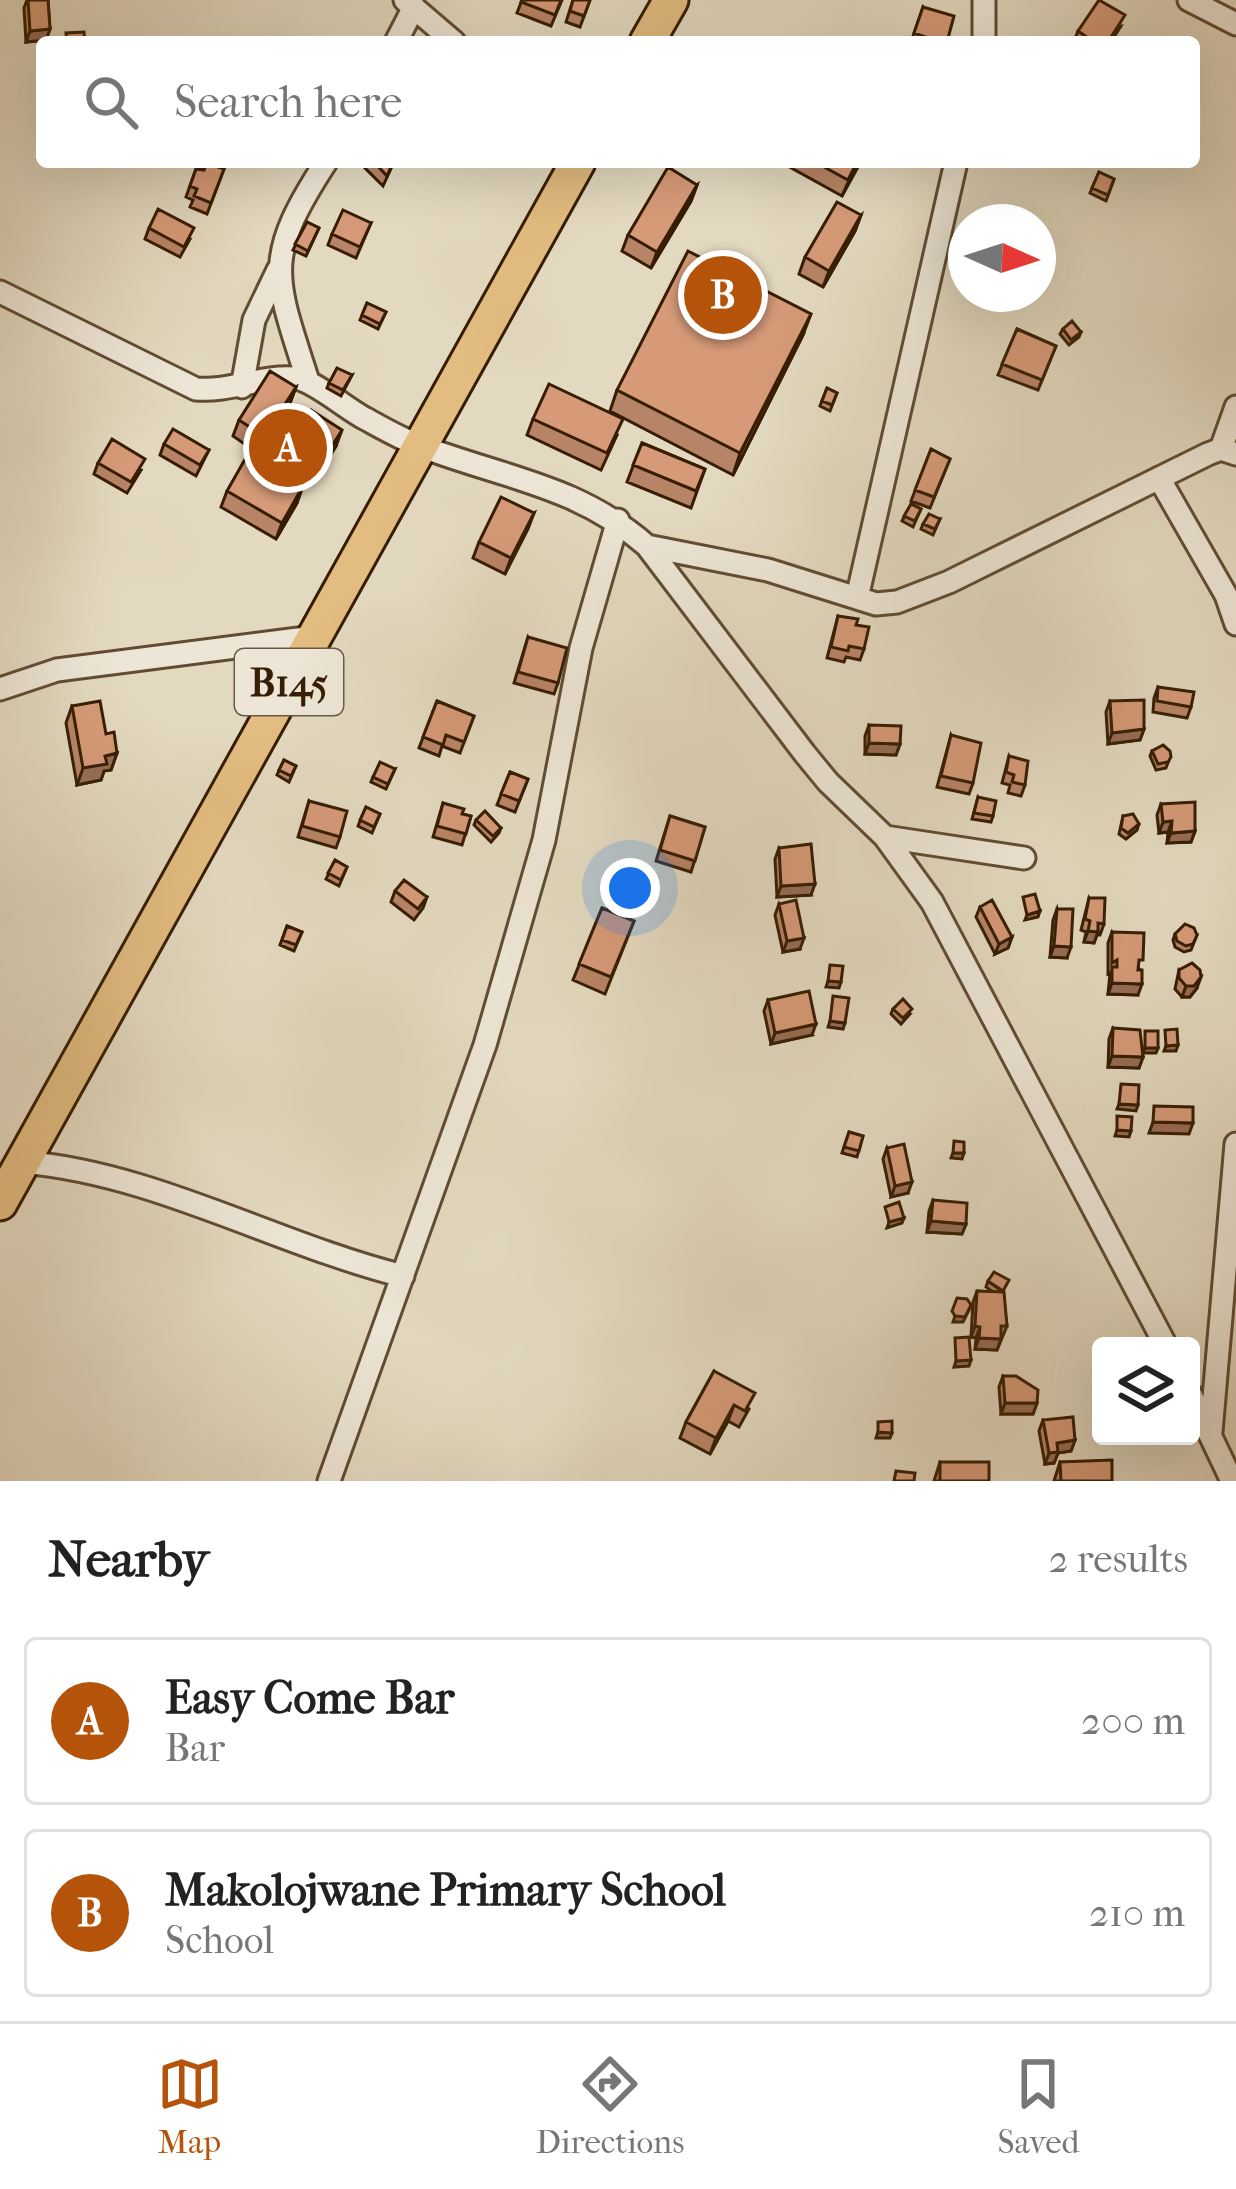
<!DOCTYPE html>
<html lang="en">
<head>
<meta charset="utf-8">
<style>
  body { margin:0; font-family:"IM FELL French Canon",serif; background:#f6f6f6; color:#222 }
  .controls { position:absolute; right:36px; bottom:36px; display:grid; overflow:hidden; border-radius:12px; box-shadow:0 12px 48px #0002 }
  .controls button { width:108px; height:108px; display:grid; place-items:center; padding:0; border:0; border-bottom:3px solid #e0e0e0; background:#fff; color:#222; font:60px sans-serif }
  .compass { position:absolute; left:948px; top:204px; width:108px; height:108px; border-radius:50%; background:#fff; box-shadow:0 12px 48px #0002; rotate:93deg }
  .you { position:absolute; left:630px; top:888px; width:42px; height:42px; margin:-30px; border:9px solid #fff; border-radius:50%; background:#1a73e8; box-shadow:0 0 0 18px #1a73e833 }
  .badge { display:grid; place-items:center; width:78px; height:78px; border-radius:50%; background:#b45309; color:#fff; font-size:39px; font-weight:700 }
  .pin { position:absolute; translate:-50% -50%; border:6px solid #fff; box-shadow:0 3px 12px #0006 }
  .list { margin:0; padding:0; list-style:none }
  h2 { display:flex; justify-content:space-between; align-items:center; height:156px; margin:0; padding:0 48px; font-size:51px }
  h2 small { font-size:39px; font-weight:400; color:#767676 }
  .list li { display:grid; grid-template-columns:78px 1fr auto; gap:36px; align-items:center; box-sizing:border-box; height:168px; margin:0 24px 24px; padding:0 24px; border:3px solid #e0e0e0; border-radius:12px }
  .list b { display:block; font-size:45px; white-space:nowrap }
  .list p { margin:0; font-size:39px; white-space:nowrap; color:#767676 }
  .list em { font-size:39px; font-style:normal; color:#767676 }
  .icon { flex:none; width:66px; height:66px; fill:none; stroke:currentColor; stroke-width:2; stroke-linecap:round; stroke-linejoin:round }
  .map { position:relative; flex:none; width:1236px; height:1481px; overflow:hidden }
  .search { position:absolute; background:#fff; box-shadow:0 12px 48px #0002; left:36px; right:36px; top:36px; height:132px; display:flex; align-items:center; gap:30px; box-sizing:border-box; padding:0 42px; border-radius:12px; color:#767676; font-size:45px }
  .sheet { height:540px; background:#fff }
  nav { display:flex; justify-content:space-around; align-items:center; box-sizing:border-box; height:168px; border-top:3px solid #e0e0e0; background:#fff; font-size:33px; color:#767676 }
  nav a { display:grid; justify-items:center; gap:6px }
  nav .on { color:#b45309 }
  .map>svg:first-child { display:block }
  .lines { fill:none; stroke-linecap:round; stroke-linejoin:round }
  .street-casing { stroke:#614c32; stroke-width:27 }
  .primary-casing { stroke:#361d03; stroke-width:39 }
  .street { stroke:#ede6d6; stroke-width:21 }
  .primary { stroke:#e2bc80; stroke-width:33 }
  .wall { fill:#b88467; stroke:#361d03; stroke-width:3 }
  .shaded-wall { fill:#966c54; stroke:#361d03; stroke-width:3 }
  .building { fill:#d69a78; stroke:#361d03; stroke-width:3 }
  .labels { text-anchor:middle; stroke-width:9; stroke-linejoin:round; paint-order:stroke }
  .shield { fill:#ede6d6; stroke:#6d5942; stroke-width:3 }
  .shield-label { font-size:39px; font-weight:bold; fill:#361d03 }
</style>
</head>
<body>
<div class="map">
<svg width="1236" height="1481" viewBox="0 0 1236 1481">
  <rect width="100%" height="100%" fill="#e3d9c0"/>
  <filter id="stains"><feTurbulence type="fractalNoise" baseFrequency=".00167" numOctaves="4"/><feColorMatrix values="0 0 0 0 .2 0 0 0 0 .09 0 0 0 0 .02 0 0 0 .5 -.17"/></filter>
  <radialGradient id="worn" r=".72"><stop offset=".6" stop-color="#630" stop-opacity="0"/><stop offset="1" stop-color="#630" stop-opacity=".3"/></radialGradient>
  <g class="lines">
    <g class="street-casing">
      <path id="street" d="M405,0L454,42
        M1189,0L1236,24
        M396,42L414,7
        M984,42V0
        M0,292L196,389C231,392 262,375 295,378C314,380 346,409 366,419C384,429 403,440 423,447C505,478 579,486 647,546L805,754L828,782L885,837L932,902L1166,1346
        M308,381C274,275 263,259 326,162
        M242,387L254,320L278,270
        M1221,449L1236,407
        M1159,478L1226,595L1236,624
        M647,546L768,570L876,604L897,602L949,582L1208,454L1221,449L1236,454
        M857,598L956,162
        M0,689L57,670L314,637
        M885,837L1024,858
        M23,1162C157,1174 273,1243 403,1276
        M1191,1395L1232,1481
        M1211,1432L1236,1144
        M329,1481L485,1045L544,840L581,648L618,520"/>
    </g>
    <g class="primary-casing">
      <path id="primary" d="M647,42L671,0
        M0,1203L578,162"/>
    </g>
    <use href="#street" class="street"/>
    <use href="#primary" class="primary"/>
  </g>
  <path class="wall" d="M27,0H48L50,29L46,40L26,42L24,8Z
    M522,0H562L551,26L517,13Z
    M573,0H590L580,27L566,22Z
    M923,7L947,42H911Z
    M1121,26L1111,42H1074L1078,31Z
    M367,162H394L383,186L365,168Z
    M787,162H859L842,196L786,165Z
    M196,169H224L207,214L190,207L193,200L186,197Z
    M1099,172L1114,179L1106,201L1090,193Z
    M697,185L691,201L651,268L622,251L628,235Z
    M861,215L855,231L823,287L799,274L805,257Z
    M307,222L319,228L306,256L293,250Z
    M371,223L356,258L328,245L332,234Z
    M149,228L190,239L180,257L145,239Z
    M367,303L386,312L378,329L360,320Z
    M1017,329L1056,346L1038,390L998,375Z
    M1063,329L1081,332L1079,337L1069,345L1060,334Z
    M803,335L733,475L610,411L617,390Z
    M352,375L341,396L327,388L329,383Z
    M296,387L290,403L279,420L298,432L336,446L312,484L265,454L260,461L297,503L276,539L221,507L227,491L255,458L247,453L249,447L233,436L239,420Z
    M827,388L837,393L830,411L820,406Z
    M533,419L617,435L601,470L527,435Z
    M642,443L705,469L691,508L627,482Z
    M164,444L209,450L196,476L160,455Z
    M931,449L950,459L930,508L911,501Z
    M98,463L141,470L127,493L94,474Z
    M911,504L921,509L913,527L902,521Z
    M534,513L505,574L473,558L479,542Z
    M940,519L933,535L921,529L923,524Z
    M838,616L856,625L864,649L860,660L846,657L844,662L827,658Z
    M528,637L558,683L554,694L514,683Z
    M1158,687L1191,707L1187,718L1153,712L1154,698Z
    M437,701L474,716L460,753L442,746L439,756L419,748Z
    M1110,701L1144,729L1140,740L1108,744L1106,712Z
    M72,706L106,734L117,753L111,770L104,771L101,780L77,785L66,723Z
    M869,725L900,744L896,755L865,754V736Z
    M951,735L973,783L969,794L937,787Z
    M1152,751L1169,760L1166,768L1156,770L1150,756Z
    M1009,756L1025,785L1021,796L1008,793L1010,785L1002,783Z
    M284,760L296,766L289,782L277,775Z
    M395,769L386,789L371,782L373,777Z
    M510,772L528,779L515,812L497,805Z
    M978,797L993,816L991,822L972,819Z
    M309,801L340,837L336,848L298,837Z
    M443,803L462,814L471,816L462,845L433,837Z
    M1161,804L1195,831L1191,842L1167,843L1168,832L1159,833L1157,815Z
    M366,807L380,814L372,833L358,826Z
    M670,816L705,827L691,872L656,861Z
    M1123,816L1139,824L1137,830L1126,839L1119,834Z
    M476,820L501,828L499,833L491,842L474,825Z
    M779,848L811,895L777,897L775,859Z
    M335,860L347,867L339,886L326,879Z
    M395,891L427,897L423,908L414,920L391,902Z
    M1089,898L1104,924L1100,935H1097L1094,943L1084,942L1086,932L1081,930Z
    M779,904L800,949L783,952L775,915Z
    M980,907L1012,937L1008,948L995,954L976,917Z
    M602,908L634,921L605,994L573,980Z
    M1057,909L1067,958L1050,957L1053,920Z
    M287,926L302,932L294,951L280,945Z
    M1112,932L1140,970L1138,995L1108,994L1110,973L1108,974V943Z
    M1175,934L1197,935L1191,950L1184,952L1175,947L1173,940Z
    M1179,970L1197,988L1190,997H1182L1175,989Z
    M768,1000L812,1035L771,1044L764,1011Z
    M893,1009L910,1014L901,1024L891,1014Z
    M1113,1028L1143,1057L1139,1068L1108,1067L1109,1039Z
    M849,1132L863,1136L857,1157L842,1153Z
    M887,1148L908,1193L891,1197L883,1159Z
    M933,1200L966,1224L962,1234L927,1232L929,1211Z
    M988,1281L1003,1292L1007,1326L997,1350L975,1349L976,1338L971,1337L973,1302L977,1291L993,1292L986,1287Z
    M714,1371L749,1409L739,1427L728,1421L710,1454L680,1438L686,1422Z
    M1003,1376L1037,1403L1033,1414H1001L999,1387Z
    M1043,1420L1075,1440L1071,1451L1058,1453L1054,1463L1045,1464L1039,1431Z
    M940,1462L989,1481H934Z
    M1060,1462L1112,1481H1054Z"/>
  <path class="shaded-wall" d="M50,29L46,40L26,42L30,31Z
    M857,162H859L858,167L842,196Z
    M697,185L691,201L651,268L657,252Z
    M861,215L855,231L823,287L829,271Z
    M811,314L803,335L733,475L740,453Z
    M296,387L290,403L270,434L276,418Z
    M342,430L336,446L312,484L318,468Z
    M303,486L297,503L276,539L282,523Z
    M534,513L528,529L505,574L511,558Z
    M1144,729L1140,740L1108,744L1112,733Z
    M869,743L900,744L896,755L865,754Z
    M117,753L111,770L104,771L101,780L77,785L83,768L105,756Z
    M1172,821L1168,832L1159,833L1163,822Z
    M1195,831L1191,842L1167,843L1171,833Z
    M815,884L811,895L777,897L781,886Z
    M1040,911L1038,917L1025,920L1027,915Z
    M1088,931L1098,932L1094,943L1084,942Z
    M1012,937L1008,948L995,954L999,944Z
    M804,938L800,949L783,952L787,941Z
    M1054,946L1071,947L1067,958L1050,957Z
    M1201,977L1197,988L1190,997H1182L1186,986Z
    M828,981L841,982L839,988L826,987Z
    M1112,983L1142,984L1138,995L1108,994Z
    M830,1021L845,1023L843,1029L828,1027Z
    M816,1024L812,1035L771,1044L775,1033Z
    M1178,1045L1176,1051H1164L1166,1046Z
    M1145,1048H1158L1156,1053H1143Z
    M1112,1056L1143,1057L1139,1068L1108,1067Z
    M1119,1104L1138,1105L1136,1111L1117,1109Z
    M1153,1122L1193,1123L1189,1134L1149,1133Z
    M1117,1130L1131,1131L1129,1137L1115,1136Z
    M953,1153H964L962,1159L951,1158Z
    M912,1182L908,1193L891,1197L895,1186Z
    M904,1218L902,1223L887,1228L889,1222Z
    M931,1221L966,1224L962,1234L927,1232Z
    M969,1310L963,1322H953L955,1316Z
    M975,1326L980,1327L976,1338L971,1337Z
    M979,1338L1001,1339L997,1350L975,1349Z
    M971,1360L969,1366L954,1367L956,1361Z
    M1005,1403H1037L1033,1414H1001Z
    M734,1405L728,1421L710,1454L716,1438Z
    M878,1432L892,1433L890,1438H876Z
    M1075,1440L1071,1451L1058,1453L1054,1463L1045,1464L1049,1453L1057,1443Z"/>
  <path class="building" d="M28,0H48L50,29L30,31Z
    M522,0H561L555,15L521,2Z
    M573,0H590L584,16L570,11Z
    M1099,0L1125,15L1108,42H1094L1078,31Z
    M923,7L954,16L947,42H939L914,33Z
    M84,32L85,42H67L66,33Z
    M374,162H393L387,176Z
    M815,162H857L848,180Z
    M207,163L224,169L211,203L194,196L197,189L190,186L196,169L204,170Z
    M668,167L697,185L657,252L628,235Z
    M1099,172L1114,179L1108,195L1092,188Z
    M837,202L861,215L829,271L805,257Z
    M158,209L194,228L184,247L149,228Z
    M343,210L371,223L360,247L332,234Z
    M307,222L319,228L308,251L295,244Z
    M688,251L811,314L740,453L617,390Z
    M367,303L386,312L380,324L362,315Z
    M1072,321L1081,332L1071,340L1063,329Z
    M1017,329L1056,346L1042,380L1002,364Z
    M337,368L352,375L343,390L329,383Z
    M270,371L296,387L276,418L298,432L311,410L342,430L318,468L271,438L266,445L253,437L256,431L239,420Z
    M549,384L623,419L607,453L533,419Z
    M827,388L837,393L832,405L822,401Z
    M173,429L209,450L200,465L164,444Z
    M112,439L145,459L131,482L98,463Z
    M642,443L705,469L696,491L633,465Z
    M931,449L950,459L934,497L915,490Z
    M248,454L303,486L282,523L227,491Z
    M501,497L534,513L511,558L479,542Z
    M911,504L921,509L915,521L904,516Z
    M929,514L940,519L935,529L923,524Z
    M838,616L858,619L856,625L869,627L864,649L849,646L848,651L831,647Z
    M528,637L567,648L558,683L518,672Z
    M1158,687L1194,692L1191,707L1157,701Z
    M1144,700V729L1112,733L1110,701Z
    M100,701L106,734L114,732L117,753L105,756L107,764L83,768L72,706Z
    M437,701L474,716L464,742L446,735L443,745L423,737Z
    M869,725L901,726L900,744L869,743Z
    M951,735L981,743L973,783L941,776Z
    M1163,745L1170,751L1171,757L1168,762L1158,764L1152,751Z
    M1009,756L1028,761L1025,785L1012,782L1014,775L1006,772Z
    M284,760L296,766L291,776L279,770Z
    M380,762L395,769L388,784L373,777Z
    M510,772L528,779L519,801L501,794Z
    M978,797L996,801L993,816L974,813Z
    M309,801L347,811L340,837L302,826Z
    M1195,802V831L1171,833L1172,821L1163,822L1161,804Z
    M443,803L464,809L462,814L471,816L466,834L437,826Z
    M366,807L380,814L374,827L360,820Z
    M485,811L501,828L493,836L476,820Z
    M1133,814L1139,824L1128,833L1121,828L1123,816Z
    M670,816L705,827L695,861L660,850Z
    M811,844L815,884L781,886L779,848Z
    M335,860L347,867L341,880L328,873Z
    M404,880L427,897L418,909L395,891Z
    M1035,894L1040,911L1027,915L1023,897Z
    M1089,898H1105L1104,924L1098,923V932L1088,931L1090,921L1085,919Z
    M796,900L804,938L787,941L779,904Z
    M992,900L1012,937L999,944L980,907Z
    M602,908L634,921L611,977L579,964Z
    M1057,909H1073L1071,947L1054,946Z
    M1185,924L1194,928L1197,935L1193,944L1186,946L1177,941L1175,934Z
    M287,926L302,932L296,945L282,940Z
    M1112,932L1144,933L1143,960H1139L1138,970H1142V984L1112,983V967H1117V960L1112,963Z
    M1192,963L1200,970L1201,977L1194,986H1186L1179,978V970Z
    M830,965L843,966L841,982L828,981Z
    M809,991L816,1024L775,1033L768,1000Z
    M833,996L849,998L845,1023L830,1021Z
    M903,999L912,1009L903,1018L893,1009Z
    M1113,1028L1140,1030L1143,1057L1112,1056Z
    M1177,1029L1178,1045L1166,1046L1165,1030Z
    M1145,1031H1158V1048H1145Z
    M1121,1084L1139,1085L1138,1105L1119,1104Z
    M1154,1106L1193,1107V1123L1153,1122Z
    M1117,1116L1132,1117L1131,1131L1117,1130Z
    M849,1132L863,1136L859,1151L844,1147Z
    M954,1141L964,1142V1153H953Z
    M904,1144L912,1182L895,1186L887,1148Z
    M933,1200L967,1203L966,1224L931,1221Z
    M899,1202L904,1218L889,1222L885,1207Z
    M994,1272L1009,1280L1003,1291L988,1281Z
    M977,1291L1004,1292L1007,1326H1001V1339L979,1338L980,1327L975,1326Z
    M957,1298L967,1299L971,1305L965,1317L955,1316L952,1311Z
    M969,1337L971,1360L956,1361L955,1338Z
    M714,1371L755,1393L745,1411L734,1405L716,1438L686,1422Z
    M1003,1376H1016L1038,1390L1037,1403H1005Z
    M1073,1417L1075,1440L1057,1443L1058,1452L1049,1453L1043,1420Z
    M892,1421V1433L878,1432V1422Z
    M1112,1460V1481H1061L1060,1462Z
    M940,1462H989V1481H940Z
    M896,1471L915,1473L914,1481H894Z"/>
  <g class="labels">
    <rect class="shield" x="235" y="649" width="108" height="66" rx="9"/>
    <g class="shield-label">
      <text x="289" y="696">B145</text>
    </g>
  </g>
  <rect width="100%" height="100%" filter="url(#stains)"/>
  <rect width="100%" height="100%" fill="url(#worn)"/>
</svg>
<div class="controls">
<button><svg class="icon" aria-label="layers" viewBox="0 0 24 24"><path d="M12 4l9 5-9 5-9-5zM3 14l9 5 9-5"/></svg></button>
</div>
<svg class="compass" viewBox="-18 -18 36 36"><path d="M0-13l5 13h-10z" fill="#e53935"/><path d="M0 13l5-13h-10z" fill="#767676"/></svg>
<div class="you"></div>
<div class="pin badge" style="left:288px;top:448px">A</div>
<div class="pin badge" style="left:723px;top:295px">B</div>
<div class="search"><svg class="icon" aria-label="search" viewBox="0 0 24 24"><circle cx="10" cy="10" r="6"/><path d="M15 15l6 6"/></svg>Search here</div>
</div>
<section class="sheet">
<h2>Nearby<small>2 results</small></h2>
<ul class="list">
<li><span class="badge">A</span><div><b>Easy Come Bar</b><p>Bar</p></div><em>200 m</em></li>
<li><span class="badge">B</span><div><b>Makolojwane Primary School</b><p>School</p></div><em>210 m</em></li>
</ul>
</section>
<nav>
<a class="on"><svg class="icon" aria-label="map" viewBox="0 0 24 24"><path d="M3 6l6-2 6 2 6-2v14l-6 2-6-2-6 2zM9 4v14M15 6v14"/></svg>Map</a>
<a><svg class="icon" aria-label="directions" viewBox="0 0 24 24"><path d="M12 3l9 9-9 9-9-9zM9 14v-3h6M13 9l2 2-2 2"/></svg>Directions</a>
<a><svg class="icon" aria-label="saved" viewBox="0 0 24 24"><path d="M7 4h10v16l-5-4-5 4z"/></svg>Saved</a>
</nav>
</body>
</html>
